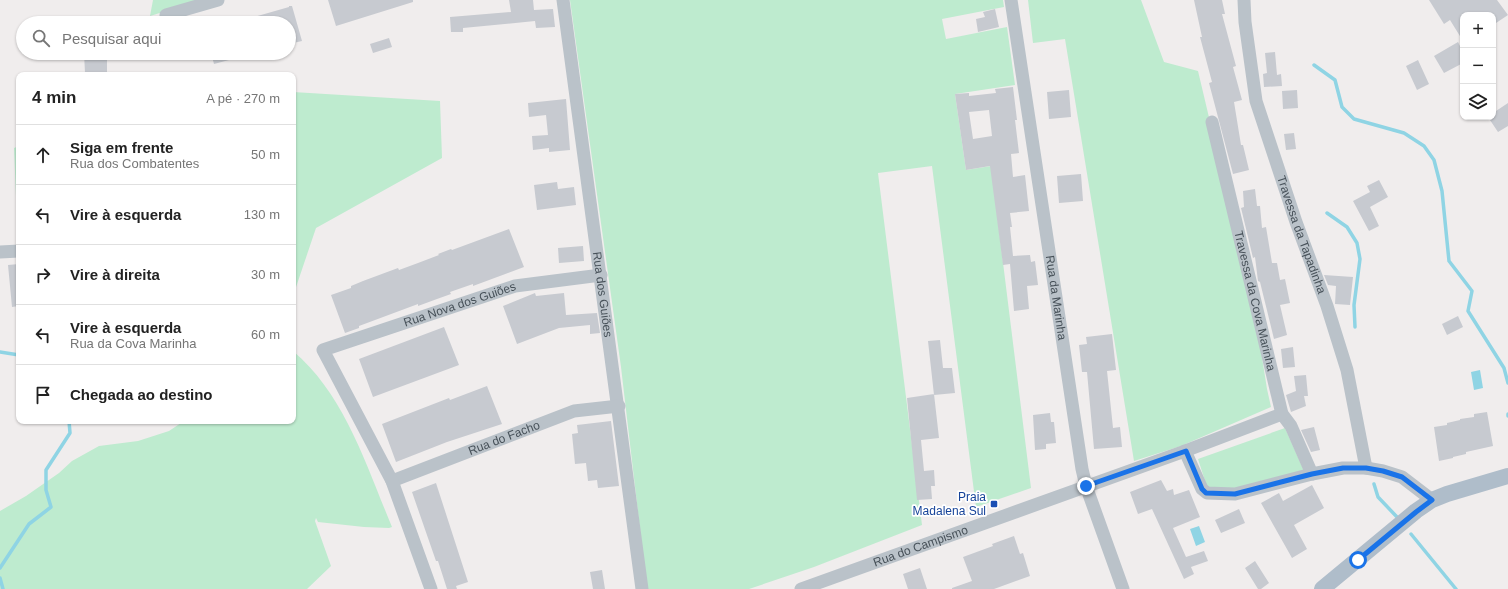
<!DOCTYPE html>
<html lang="pt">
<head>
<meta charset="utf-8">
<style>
  body { margin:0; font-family:Helvetica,sans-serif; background:#f6f6f6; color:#222 }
  .controls { position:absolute; right:12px; top:12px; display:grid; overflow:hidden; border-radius:8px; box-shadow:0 1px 3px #0004 }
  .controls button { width:36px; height:36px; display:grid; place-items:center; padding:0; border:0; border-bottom:1px solid #e0e0e0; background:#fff; color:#222; font:20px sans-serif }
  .stop { position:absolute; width:12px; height:12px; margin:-9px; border:3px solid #1a73e8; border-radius:50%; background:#fff }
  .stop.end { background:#1a73e8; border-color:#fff; box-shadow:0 1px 4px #0008 }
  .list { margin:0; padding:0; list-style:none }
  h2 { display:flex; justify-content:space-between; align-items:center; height:52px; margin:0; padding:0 16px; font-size:17px }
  h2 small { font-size:13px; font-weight:400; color:#767676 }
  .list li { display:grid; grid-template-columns:26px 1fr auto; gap:12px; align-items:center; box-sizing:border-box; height:60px; padding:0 16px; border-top:1px solid #e0e0e0 }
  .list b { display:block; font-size:15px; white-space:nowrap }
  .list p { margin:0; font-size:13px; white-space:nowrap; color:#767676 }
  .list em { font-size:13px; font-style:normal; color:#767676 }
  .icon { flex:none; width:22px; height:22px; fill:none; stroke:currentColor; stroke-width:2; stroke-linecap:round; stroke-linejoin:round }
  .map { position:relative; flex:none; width:1508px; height:589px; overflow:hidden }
  .search { position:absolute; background:#fff; box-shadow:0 1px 3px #0004; left:16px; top:16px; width:280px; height:44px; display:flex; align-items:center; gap:10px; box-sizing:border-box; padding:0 14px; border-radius:22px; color:#767676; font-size:15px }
  .panel { position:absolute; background:#fff; box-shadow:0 1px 3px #0004; left:16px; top:72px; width:280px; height:352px; border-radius:8px }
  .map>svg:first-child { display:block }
  .green { fill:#beebcf }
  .water { fill:#8fd4e4 }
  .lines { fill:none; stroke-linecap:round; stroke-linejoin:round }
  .stream { stroke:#8fd4e4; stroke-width:3.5 }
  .building { fill:#c7cad0; fill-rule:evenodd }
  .minor { stroke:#bac2c9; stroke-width:13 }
  .major { stroke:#afbdca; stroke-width:16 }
  .route { stroke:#1a73e8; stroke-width:5 }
  .transit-dot { fill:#1a4fb4; stroke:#fff; stroke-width:1.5 }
  .labels { text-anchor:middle; stroke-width:3.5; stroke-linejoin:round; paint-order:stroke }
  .street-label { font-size:12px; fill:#475159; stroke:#fff }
  .transit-label { font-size:12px; fill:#164399; stroke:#fff; text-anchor:end }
</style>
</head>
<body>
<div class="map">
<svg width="1508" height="589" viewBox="0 0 1508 589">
  <rect width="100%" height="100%" fill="#f0eded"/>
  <path class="green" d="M153,0H202L150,16Z
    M570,0H1003L1004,7L942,19L946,39L1007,27L1015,85L955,94L966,170L991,166L1031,488L976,507L932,166L878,173L922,525L814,567L749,589H647L621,367Z
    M1028,0H1141L1164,62L1198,71L1254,307L1267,389L1271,407L1181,446L1134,461L1065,39L1033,43Z
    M293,92L440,101L442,158L316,228L293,296Z
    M19,146V212L16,196L14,148Z
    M293,351C345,395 366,465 392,527L389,528L364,527L318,522L316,518L315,521L331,566L307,589H0V511L26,496L59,473L72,461L99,446L138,441L169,431L184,421H293Z
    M1285,428L1304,471L1232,491L1207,487L1198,459Z"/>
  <path class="water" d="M1480,370L1483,388L1474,390L1471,372Z
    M1199,526L1205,542L1196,546L1190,529Z"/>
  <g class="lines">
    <path class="stream" d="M1314,65L1335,80L1342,107L1354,119L1404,133L1424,146L1434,160L1442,191L1449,261L1472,291L1468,311L1504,368L1508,383
      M1327,213L1347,227L1357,243L1360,259L1354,305L1355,327
      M0,352L19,355
      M1508,414V416
      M1374,484L1378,497L1397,517
      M1411,534L1456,589
      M0,568L29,524L51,507L46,490V470L70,433L69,421
      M0,578L3,589"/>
  </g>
  <path class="building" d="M328,0H413V2L336,26Z
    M509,0H533L534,10L553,9L555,27L536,28L535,21L463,28V32H451L450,17L511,12Z
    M1194,0H1222L1225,14H1222L1236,66L1233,67L1242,100L1234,102L1241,145H1243L1249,170L1233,174L1209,83L1212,82L1200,37H1202Z
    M1429,0H1497L1508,15L1493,25V15H1463V41L1450,20L1444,24Z
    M289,6H292L302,41L289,44V23H243V20L289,7Z
    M995,9L999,27L978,32L976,19L985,17L983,12Z
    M389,38L392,47L373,53L370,44Z
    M1458,42L1463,52V63L1444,73L1434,56Z
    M1275,52L1277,75L1281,74L1282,86L1264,87L1263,74L1267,73L1265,53Z
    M84,53H103V58H107V72L85,73Z
    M211,53H244V56L214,64Z
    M1418,60L1429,84L1417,90L1406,66Z
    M1013,87L1017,120H1015L1019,153L1011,154L1013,177L1025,175L1029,211L1010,213L1012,227H1010L1013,256L1030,255L1031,262L1035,261L1038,285L1027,286L1029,309L1014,311L1010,264L1003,265L990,166L966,170L955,94L969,93V96L996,93L995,89ZM989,110L992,136L973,139L969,112Z
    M1069,90L1071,117L1049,119L1047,92Z
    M1297,90L1298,108L1283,109L1282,91Z
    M566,99L570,150L549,152V148L533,150L532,136L548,135L546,115L529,117L528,103Z
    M1508,103V126L1498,132L1488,117H1493V113Z
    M1294,133L1296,149L1286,150L1284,134Z
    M1081,174L1083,201L1059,203L1057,176Z
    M1379,180L1388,197L1370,207L1379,226L1369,231L1353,201L1370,192L1367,186Z
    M557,182L558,189L574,187L576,205L537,210L534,185Z
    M1255,189L1257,206H1260L1262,228L1266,227L1272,263H1277L1280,280L1285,279L1290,303L1280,305L1287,335L1274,339L1260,282L1258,281L1255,257L1253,258L1242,212L1241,208L1244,207L1243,191Z
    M509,229L524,267L473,286V284L450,292L451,294L437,299L418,306V304L359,326V328L345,333L331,295L351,288V286L363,281L398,268L399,270L418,263L439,255L438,254L451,249L452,250Z
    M583,246L584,261L559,263L558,248Z
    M19,264V306L12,307L8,265Z
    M1324,275L1353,277L1350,305L1335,304L1336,286L1328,285Z
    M535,293L536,296L564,293L566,315L597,313L600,333L590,334V325L559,328L517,344L503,306Z
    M1458,316L1463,327L1447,335L1442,324Z
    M444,327L459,365L373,397L359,359Z
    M1112,334L1116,370L1107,371L1113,428L1120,427L1122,447L1094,449L1087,372H1082L1079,345L1087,344L1086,337Z
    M940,340L943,368H952L955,393L934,395L928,341Z
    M1293,347L1295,367L1283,368L1281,349Z
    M1306,375L1308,396H1304L1306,406L1291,412L1286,395L1296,391L1294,376Z
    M487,386L502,424L447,442L396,462L382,424L449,398L450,400Z
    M934,394L939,438L921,440L924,471L934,470L935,486H931L932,499L917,500L907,398Z
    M1487,412L1493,446L1466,452V454L1453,457V458L1439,461L1434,427L1447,425V423L1460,420V419L1474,417V414Z
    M1050,413L1051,422H1054L1056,443L1046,444V449L1035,450L1033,415Z
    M611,421L619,486L598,488L597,480L588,481L586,463L575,464L572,434L578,433L577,425Z
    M1314,427L1320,450L1311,452L1301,430Z
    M1161,480L1167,491L1173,489L1174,495L1189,490L1200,517L1173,528L1186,557L1204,551L1208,561L1191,567L1194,574L1184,579L1152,509L1138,514L1130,492Z
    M436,483L468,582L456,586L457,589H447L438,561H436L412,492Z
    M1312,485L1324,508L1294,525L1307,549L1292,558L1261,503L1279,493L1283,501Z
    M1239,509L1245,523L1221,533L1215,520Z
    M1014,536L1020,554L1023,553L1030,576L994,589H952V588L972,581L963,557L993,546L992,544Z
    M1255,561L1269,583L1261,589H1258L1245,568Z
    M920,568L927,589H908L903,574Z
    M602,570L605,589H593L590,572Z"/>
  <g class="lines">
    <g class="minor">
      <path id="s1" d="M563,0L642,589"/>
      <path id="s2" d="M1011,0L1082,469L1086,486L1123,589"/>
      <path id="s3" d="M1244,0L1245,22L1256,101L1296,222L1327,306L1347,370L1366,468"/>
      <path d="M166,15L218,0"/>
      <path id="s4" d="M1212,122L1282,414L1291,426L1312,474"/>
      <path d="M0,252L19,251"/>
      <path d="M1185,451L1202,489L1207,493L1235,494L1312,474L1343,468H1366L1383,471L1402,477L1432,500"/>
      <path id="s5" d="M392,481L574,411L619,406"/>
      <path id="s6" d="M431,589L392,481L323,350L515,286L601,275"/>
      <path id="s7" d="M801,589L1185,451L1282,414"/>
    </g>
    <path class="major" d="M1322,589L1416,511L1432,500L1447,494L1508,476"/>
  </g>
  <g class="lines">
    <path class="route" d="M1086,486L1186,451L1202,489L1206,493L1235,494L1312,474L1343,468H1366L1383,471L1402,477L1432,500L1416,512L1358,560"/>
  </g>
  <rect class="transit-dot" x="990" y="500" width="8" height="8" rx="2"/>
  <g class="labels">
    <g class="street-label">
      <text dy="4" stroke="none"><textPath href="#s3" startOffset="243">Travessa da Tapadinha</textPath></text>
      <text dy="4" stroke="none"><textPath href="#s1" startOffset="297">Rua dos Guiões</textPath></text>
      <text dy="4" stroke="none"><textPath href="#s2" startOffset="301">Rua da Marinha</textPath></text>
      <text dy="4" stroke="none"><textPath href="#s4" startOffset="184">Travessa da Cova Marinha</textPath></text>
      <text dy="4" stroke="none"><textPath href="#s6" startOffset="407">Rua Nova dos Guiões</textPath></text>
      <text dy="4" stroke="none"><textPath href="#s5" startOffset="120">Rua do Facho</textPath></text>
      <text dy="4" stroke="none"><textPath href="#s7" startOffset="127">Rua do Campismo</textPath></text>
    </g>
    <g class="transit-label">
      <text x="986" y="501">Praia<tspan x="986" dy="14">Madalena Sul</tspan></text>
    </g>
  </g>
</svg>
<div class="controls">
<button>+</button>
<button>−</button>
<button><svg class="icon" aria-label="layers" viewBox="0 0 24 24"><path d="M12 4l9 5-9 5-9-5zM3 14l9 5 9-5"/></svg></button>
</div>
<div class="stop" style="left:1358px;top:560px"></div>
<div class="stop end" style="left:1086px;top:486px"></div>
<div class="search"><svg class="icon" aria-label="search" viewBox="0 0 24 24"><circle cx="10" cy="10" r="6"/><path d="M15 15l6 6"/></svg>Pesquisar aqui</div>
<section class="panel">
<h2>4 min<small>A pé · 270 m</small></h2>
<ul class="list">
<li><svg class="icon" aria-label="ahead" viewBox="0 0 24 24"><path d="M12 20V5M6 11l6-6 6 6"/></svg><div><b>Siga em frente</b><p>Rua dos Combatentes</p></div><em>50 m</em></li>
<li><svg class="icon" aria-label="left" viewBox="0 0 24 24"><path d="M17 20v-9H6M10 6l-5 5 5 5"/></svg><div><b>Vire à esquerda</b></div><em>130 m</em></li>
<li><svg class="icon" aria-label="right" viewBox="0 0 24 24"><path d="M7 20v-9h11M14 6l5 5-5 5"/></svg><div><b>Vire à direita</b></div><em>30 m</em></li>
<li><svg class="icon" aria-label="left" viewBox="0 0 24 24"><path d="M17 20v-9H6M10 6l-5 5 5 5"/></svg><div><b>Vire à esquerda</b><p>Rua da Cova Marinha</p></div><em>60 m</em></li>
<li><svg class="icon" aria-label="arrive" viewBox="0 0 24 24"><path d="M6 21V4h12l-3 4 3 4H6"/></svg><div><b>Chegada ao destino</b></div></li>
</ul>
</section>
</div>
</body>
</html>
